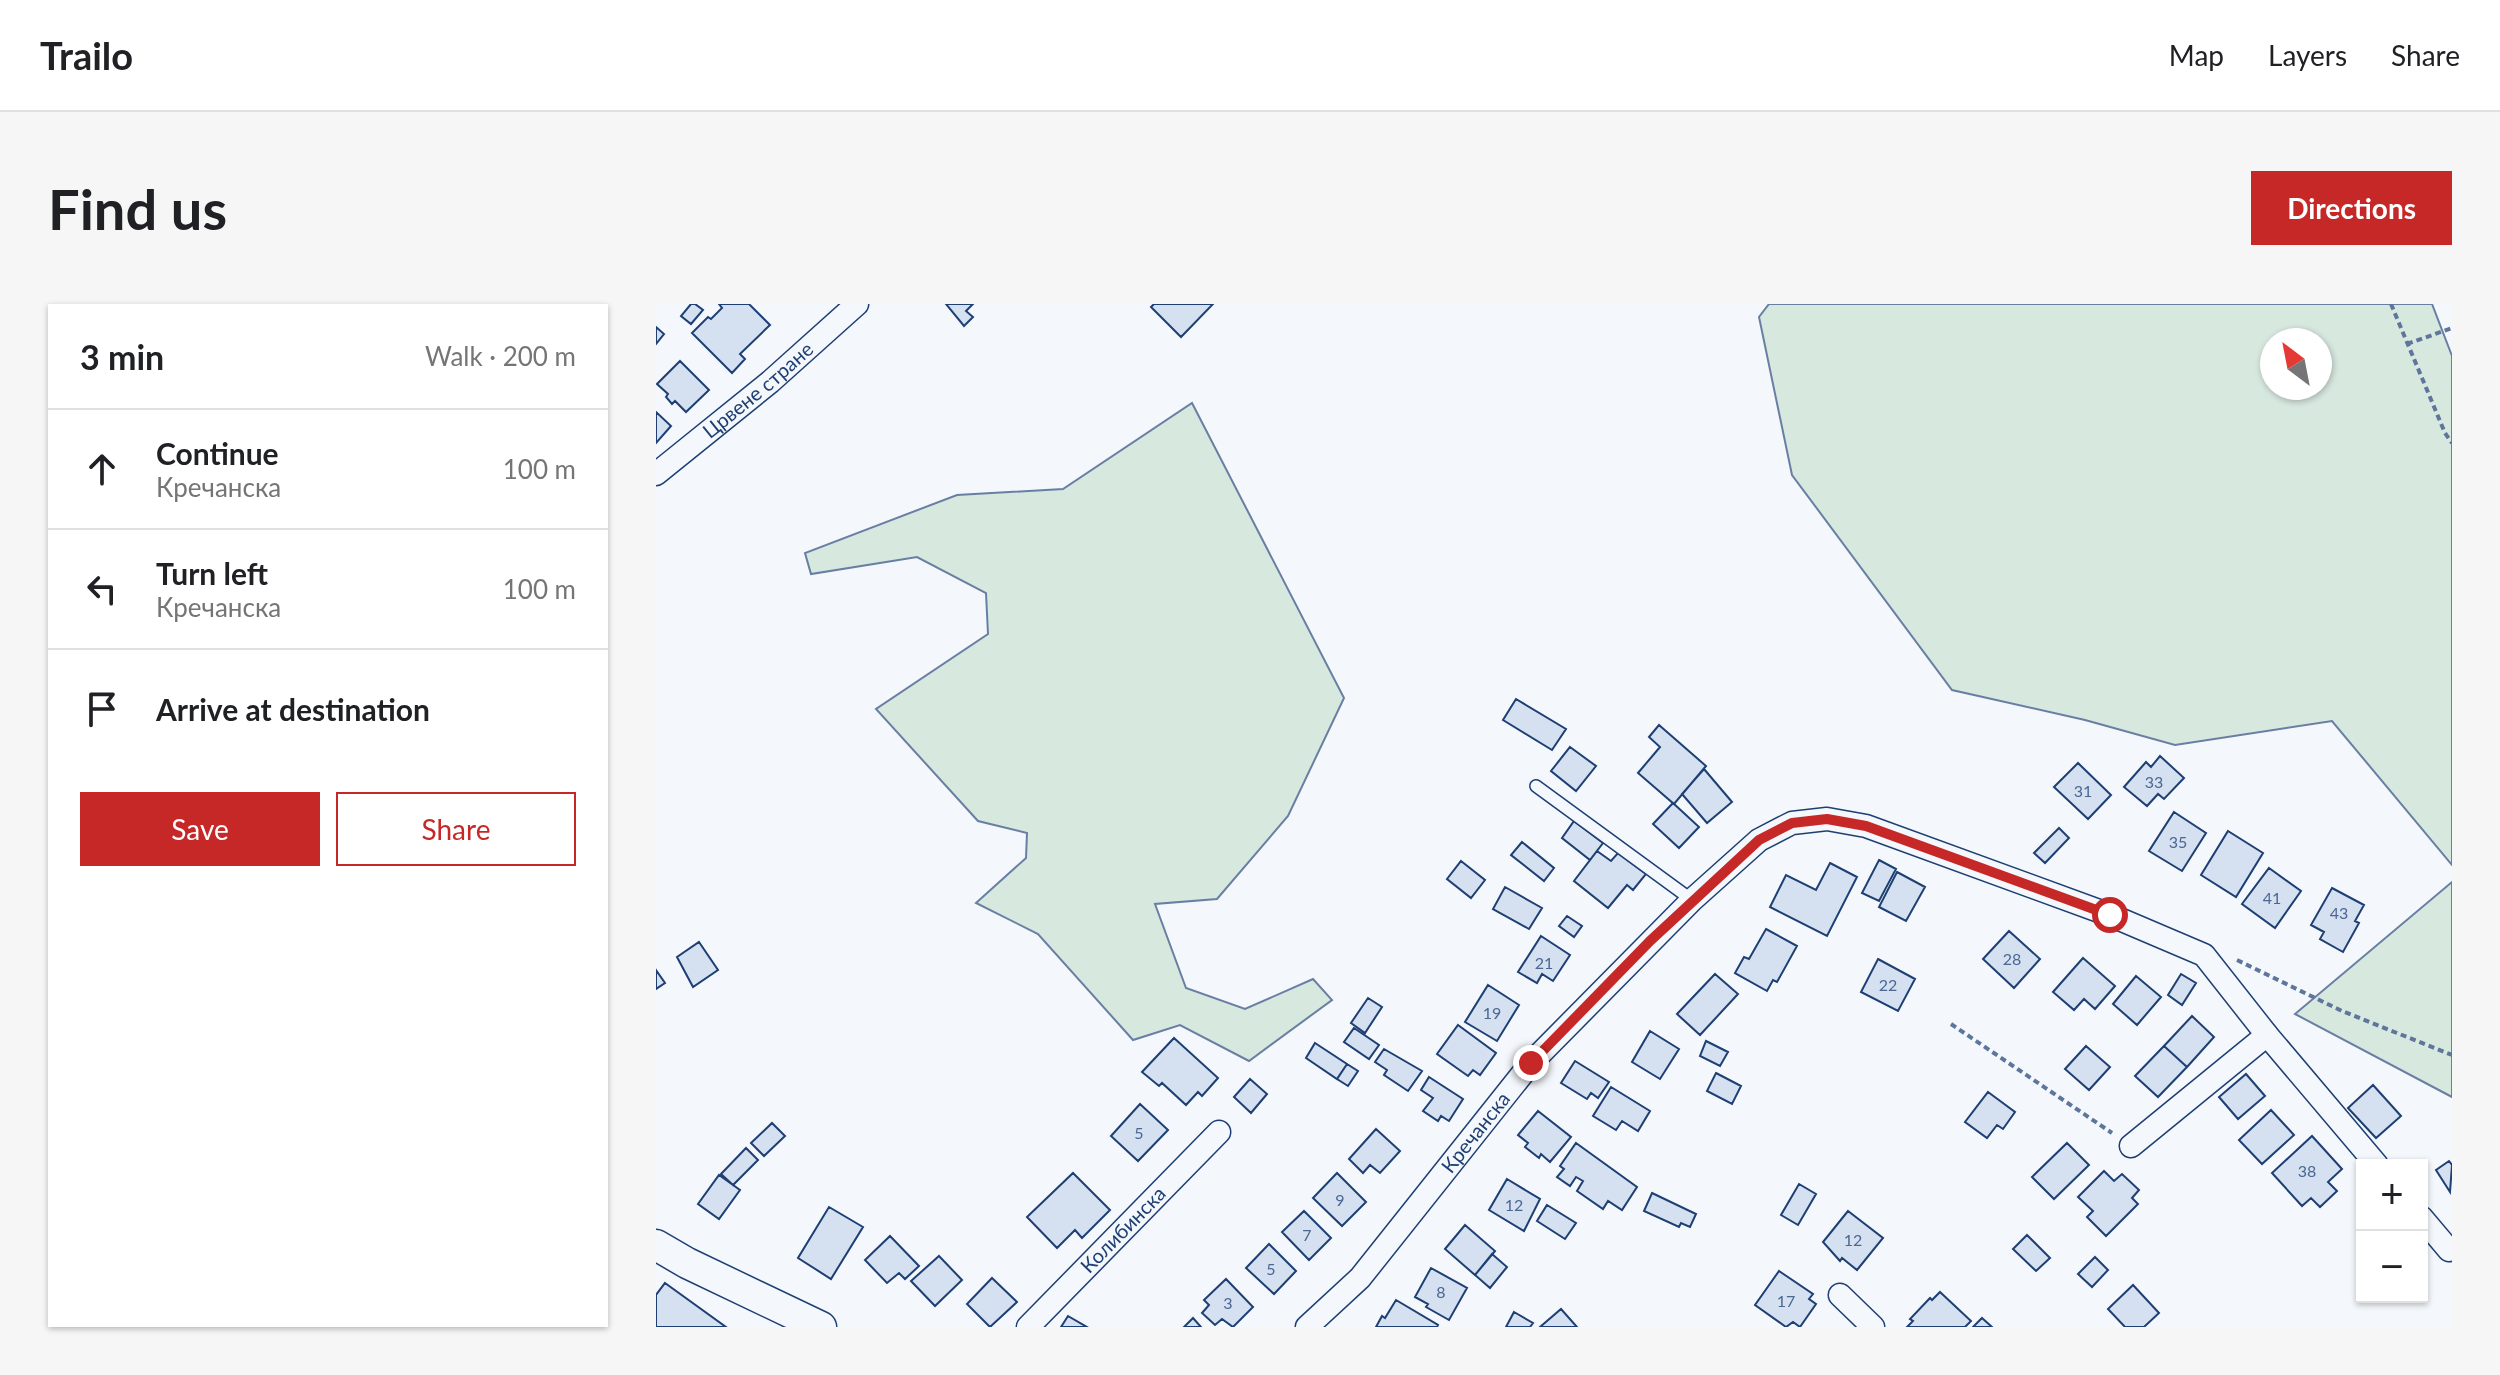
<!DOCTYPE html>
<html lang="en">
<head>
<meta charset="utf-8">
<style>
  body { margin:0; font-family:Lato,sans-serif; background:#f6f6f6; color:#202124 }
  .controls { position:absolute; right:24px; bottom:24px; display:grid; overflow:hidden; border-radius:0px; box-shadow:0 2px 6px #0004 }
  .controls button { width:72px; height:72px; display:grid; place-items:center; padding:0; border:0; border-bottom:2px solid #e0e0e0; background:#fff; color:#202124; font:40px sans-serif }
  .compass { position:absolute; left:1604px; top:24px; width:72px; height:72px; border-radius:50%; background:#fff; box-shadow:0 2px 6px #0004; rotate:328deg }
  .stop { position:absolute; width:24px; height:24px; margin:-18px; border:6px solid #c62828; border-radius:50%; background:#fff }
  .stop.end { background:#c62828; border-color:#fff; box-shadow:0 2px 8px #0008 }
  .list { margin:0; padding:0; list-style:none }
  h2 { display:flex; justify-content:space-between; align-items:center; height:104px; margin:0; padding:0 32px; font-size:34px }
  h2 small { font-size:26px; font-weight:400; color:#757577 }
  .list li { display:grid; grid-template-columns:52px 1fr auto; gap:24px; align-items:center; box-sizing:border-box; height:120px; padding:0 32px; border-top:2px solid #e0e0e0 }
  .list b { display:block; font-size:30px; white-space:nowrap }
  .list p { margin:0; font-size:26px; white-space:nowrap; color:#757577 }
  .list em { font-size:26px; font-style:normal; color:#757577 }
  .actions { display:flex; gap:16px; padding:24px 32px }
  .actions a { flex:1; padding:18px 0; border:2px solid #c62828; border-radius:0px; text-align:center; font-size:28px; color:#c62828 }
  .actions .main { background:#c62828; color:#fff }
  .icon { flex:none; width:44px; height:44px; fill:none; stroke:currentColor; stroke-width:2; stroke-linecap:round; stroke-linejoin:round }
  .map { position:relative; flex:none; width:1796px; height:1023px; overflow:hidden; border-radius:0px }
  header { display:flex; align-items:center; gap:48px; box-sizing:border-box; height:112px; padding:0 40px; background:#fff; border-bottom:2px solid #e0e0e0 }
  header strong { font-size:38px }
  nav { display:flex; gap:44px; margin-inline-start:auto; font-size:28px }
  .intro { display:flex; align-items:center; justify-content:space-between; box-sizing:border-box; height:192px; padding:0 48px }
  h1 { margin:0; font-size:56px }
  .button { padding:20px 36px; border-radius:0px; background:#c62828; color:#fff; font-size:28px; font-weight:700 }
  main { display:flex; gap:48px; padding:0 48px }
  aside { flex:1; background:#fff; border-radius:0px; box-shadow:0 2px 6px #0004 }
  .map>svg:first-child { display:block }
  .green { fill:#d7e8df; stroke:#687fa3; stroke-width:2; fill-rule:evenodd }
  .building { fill:#d5e0f0; stroke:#1d3f73; stroke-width:2 }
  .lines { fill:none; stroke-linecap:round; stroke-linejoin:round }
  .lane-casing { stroke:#1d3f73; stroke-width:14 }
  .street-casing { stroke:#1d3f73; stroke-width:25 }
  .secondary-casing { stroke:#1d3f73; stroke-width:33 }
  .path { stroke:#5e769c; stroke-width:4; stroke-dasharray:6 4; stroke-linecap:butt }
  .lane { stroke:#f4f7fb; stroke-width:11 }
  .street { stroke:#f4f7fb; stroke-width:22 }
  .secondary { stroke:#f4f7fb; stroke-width:30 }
  .route { stroke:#c62828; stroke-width:10 }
  .labels { text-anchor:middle; stroke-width:6; stroke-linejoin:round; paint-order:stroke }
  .number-label { font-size:16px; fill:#4b6792 }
  .street-label { font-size:20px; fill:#1d3f73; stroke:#f4f7fb }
</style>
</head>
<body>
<header>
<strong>Trailo</strong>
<nav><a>Map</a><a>Layers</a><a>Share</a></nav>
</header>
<div class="intro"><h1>Find us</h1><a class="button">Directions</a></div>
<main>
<aside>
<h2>3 min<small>Walk · 200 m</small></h2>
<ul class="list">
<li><svg class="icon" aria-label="ahead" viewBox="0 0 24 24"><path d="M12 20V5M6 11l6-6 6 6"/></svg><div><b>Continue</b><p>Кречанска</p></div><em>100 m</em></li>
<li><svg class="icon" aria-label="left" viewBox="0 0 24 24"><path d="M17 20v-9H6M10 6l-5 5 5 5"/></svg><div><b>Turn left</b><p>Кречанска</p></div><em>100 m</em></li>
<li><svg class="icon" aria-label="arrive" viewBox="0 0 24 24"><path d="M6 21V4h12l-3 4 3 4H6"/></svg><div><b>Arrive at destination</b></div></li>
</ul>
<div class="actions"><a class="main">Save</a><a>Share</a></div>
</aside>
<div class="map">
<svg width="1796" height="1023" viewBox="0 0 1796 1023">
  <rect width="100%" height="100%" fill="#f4f7fb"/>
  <path class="green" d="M1113,0H1776L1796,52V561L1676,417L1519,441L1429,416L1296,386L1136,171L1103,13ZM1616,36H1664V84H1616Z
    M536,99L688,394L632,512L561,595L499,600L530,684L589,705L657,675L676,696L593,757L524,721L477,736L382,630L320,599L370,554L371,529L322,517L220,405L332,330L330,289L261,253L155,270L149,249L301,191L407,185Z
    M1796,578V793L1639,710Z"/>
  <path class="building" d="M35,0H39L47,6L35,20L25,12Z
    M63,0H93L114,21L84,50L89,55L76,69L36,29L52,13L55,15L66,4Z
    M290,0H317L310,7L317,13L308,22Z
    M498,0H557L525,33L495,3Z
    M0,23L8,30L0,40Z
    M24,57L53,86L30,108L19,97L16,100L10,93L12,90L1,80Z
    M0,108L15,122L0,139Z
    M860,395L910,425L896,446L847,416Z
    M1003,421L1050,462L1018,500L982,469L1004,443L993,433Z
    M914,443L940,462L920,487L895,467Z
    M1504,452L1528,474L1508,495L1502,490L1491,502L1468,483L1490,458L1495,463Z
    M1422,459L1455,491L1432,515L1398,483Z
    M1048,465L1076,498L1051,519L1026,490Z
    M1017,499L1043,523L1023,544L997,520Z
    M1518,508L1550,529L1526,567L1493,547Z
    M918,517L947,539L934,556L906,534Z
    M1403,524L1413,534L1389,559L1378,549Z
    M1572,527L1607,549L1580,593L1545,571Z
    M866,538L898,564L888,577L855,551Z
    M941,547L955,557L962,549L990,570L977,586L971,581L952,604L918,577Z
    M1223,556L1240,565L1223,597L1206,589Z
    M805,557L829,576L815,594L791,575Z
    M1174,559L1201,573L1171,632L1114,603L1130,571L1160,586Z
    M1613,564L1645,587L1619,624L1586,600Z
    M1241,568L1269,583L1250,617L1223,603Z
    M849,583L886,604L873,625L837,605Z
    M1676,584L1708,601L1699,617L1703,619L1687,648L1664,635L1668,628L1655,621Z
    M911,612L926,622L918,633L903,622Z
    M1110,625L1141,642L1121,678L1117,676L1111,687L1079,669L1088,653L1093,655Z
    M1353,627L1384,655L1358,684L1327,655Z
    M885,632L914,651L897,677L886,670L881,679L862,668Z
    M43,638L62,666L37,683L21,653Z
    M1427,654L1459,682L1439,705L1428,695L1418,706L1397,688Z
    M1222,655L1259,675L1242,707L1205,688Z
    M0,666L9,679L0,685Z
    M1059,670L1082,690L1044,731L1021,710Z
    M1525,670L1540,679L1526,701L1512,691Z
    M1480,672L1505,693L1481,721L1457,700Z
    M832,681L863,701L841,737L809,718Z
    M712,694L726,703L709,729L695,719Z
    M1536,712L1558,733L1531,763L1508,742Z
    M802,721L840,749L824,771L817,766L812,772L781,750Z
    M698,724L723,741L713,755L688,738Z
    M994,727L1023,745L1004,775L976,758Z
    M518,734L562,774L546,792L542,788L530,801L506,779L503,782L486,768Z
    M1050,737L1072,748L1064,762L1044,752Z
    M659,739L691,760L681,775L650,754Z
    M1430,742L1454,763L1433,786L1409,765Z
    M1508,742L1531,763L1502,793L1479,772Z
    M728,745L766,767L752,787L728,771L731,766L719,758Z
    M919,757L953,778L942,794L935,789L931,795L905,779Z
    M691,760L702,767L692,782L681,775Z
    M1060,769L1085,782L1076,800L1051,787Z
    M1590,770L1609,792L1582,815L1563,793Z
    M773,773L807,795L793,817L785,812L782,817L767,807L777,794L765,786Z
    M594,775L611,790L595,809L578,793Z
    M1717,781L1745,812L1720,834L1692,804Z
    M955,783L994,807L982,827L966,817L960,826L937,812Z
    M1332,788L1359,808L1347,825L1341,821L1331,834L1309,818Z
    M484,800L512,826L482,857L455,832Z
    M1615,806L1638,831L1606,860L1583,836Z
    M882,807L915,833L894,858L885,850L883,854L869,843L872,839L862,831Z
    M116,819L129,832L108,852L95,839Z
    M720,825L744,847L724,869L714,861L707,869L693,855Z
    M1656,832L1686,865L1672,878L1681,887L1664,903L1655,894L1646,902L1616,869Z
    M920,839L981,883L966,906L952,897L947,905L921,887L927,877L920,873L914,882L901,873L908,865L904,862Z
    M1411,839L1433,861L1398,895L1376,873Z
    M90,844L102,856L77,881L65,870Z
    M1793,857L1796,861L1794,888L1780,866Z
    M1448,867L1458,877L1466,870L1483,886L1476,894L1482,900L1450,932L1431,913L1437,907L1422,893Z
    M417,869L454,906L426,934L419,926L401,944L371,913Z
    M681,869L710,898L686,922L657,894Z
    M63,871L84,886L63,915L42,900Z
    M851,875L884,895L868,927L833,906Z
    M1143,880L1160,890L1142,921L1125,911Z
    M996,889L1040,910L1034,923L1025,919L1023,923L988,907Z
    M891,901L920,919L909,935L881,917Z
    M173,903L207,923L175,975L142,954Z
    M648,907L675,934L653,956L626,928Z
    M1192,907L1227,934L1201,966L1186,954L1184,957L1167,938Z
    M809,921L839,947L819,971L789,945Z
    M1371,931L1394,954L1380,967L1357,945Z
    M234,932L263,962L249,975L243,969L231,979L209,956Z
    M613,940L640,967L618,990L590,964Z
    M836,950L851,963L834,984L819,971Z
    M283,952L306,976L279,1002L255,977Z
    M1439,953L1452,966L1436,983L1422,970Z
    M775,964L811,984L793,1016L770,1003L772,1000L759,993Z
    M1123,967L1157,990L1153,995L1160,1000L1144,1023L1137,1018L1130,1023L1099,1001Z
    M336,974L361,998L334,1023L311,1000Z
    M570,975L597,1003L577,1023L566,1015L559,1021L546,1009L553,1001L548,996Z
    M9,979L70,1023H0V991Z
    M1477,981L1503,1009L1488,1023H1469L1452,1005Z
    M1284,988L1315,1017L1309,1023H1251L1257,1017L1254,1015L1274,994L1276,996Z
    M740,996L782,1021L781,1023H720L726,1012L729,1014Z
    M905,1005L921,1023H884Z
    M858,1008L877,1019L874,1023H850Z
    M412,1012L431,1023H405Z
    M537,1014L545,1023H528Z
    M1326,1014L1336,1023H1317Z"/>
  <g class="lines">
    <g class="lane-casing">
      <path id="lane" d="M880,482L1036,596"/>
    </g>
    <g class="street-casing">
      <g id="street">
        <path id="s1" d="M0,170L114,78L201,0"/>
        <path d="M1611,731L1721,861"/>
        <path d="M1766,914L1793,946"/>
        <path d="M1184,991L1217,1023"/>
        <path id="s2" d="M372,1023L563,828"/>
        <path id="s3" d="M651,1023L704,974L875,759L1036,596L1103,536L1136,519L1171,515L1210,522L1454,611L1548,651L1611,731L1475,842"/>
      </g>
    </g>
    <g class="secondary-casing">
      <path id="secondary" d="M0,941L31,959L165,1023"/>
    </g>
    <path class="path" d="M1735,0L1789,129L1796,139
      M1751,40L1796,24
      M1581,656L1686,707L1796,751
      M1295,720L1456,829"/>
    <use href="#lane" class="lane"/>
    <use href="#street" class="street"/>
    <use href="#secondary" class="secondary"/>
  </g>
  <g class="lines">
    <path class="route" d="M875,759L994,637L1103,536L1136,519L1171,515L1210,522L1454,611"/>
  </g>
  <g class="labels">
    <g class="number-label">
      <text x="1498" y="484">33</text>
      <text x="1427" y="493">31</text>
      <text x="1522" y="544">35</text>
      <text x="1616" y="600">41</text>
      <text x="1683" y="615">43</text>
      <text x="1356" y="661">28</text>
      <text x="888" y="665">21</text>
      <text x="1232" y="687">22</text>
      <text x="836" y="715">19</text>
      <text x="483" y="835">5</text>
      <text x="1651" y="873">38</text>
      <text x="684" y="902">9</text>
      <text x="858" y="907">12</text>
      <text x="651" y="937">7</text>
      <text x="1197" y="942">12</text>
      <text x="615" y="971">5</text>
      <text x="785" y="994">8</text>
      <text x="1130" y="1003">17</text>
      <text x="572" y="1005">3</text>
    </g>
    <g class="street-label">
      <text dy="7" stroke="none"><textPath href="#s1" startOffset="132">Црвене стране</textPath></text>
      <text dy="7" stroke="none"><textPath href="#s3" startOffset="258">Кречанска</textPath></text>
      <text dy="7" stroke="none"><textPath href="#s2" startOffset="136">Колибинска</textPath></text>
    </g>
  </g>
</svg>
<div class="controls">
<button>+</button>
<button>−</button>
</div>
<svg class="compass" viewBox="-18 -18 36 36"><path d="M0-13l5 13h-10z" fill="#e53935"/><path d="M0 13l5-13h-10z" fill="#757577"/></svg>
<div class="stop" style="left:1454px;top:611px"></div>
<div class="stop end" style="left:875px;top:759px"></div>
</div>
</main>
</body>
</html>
